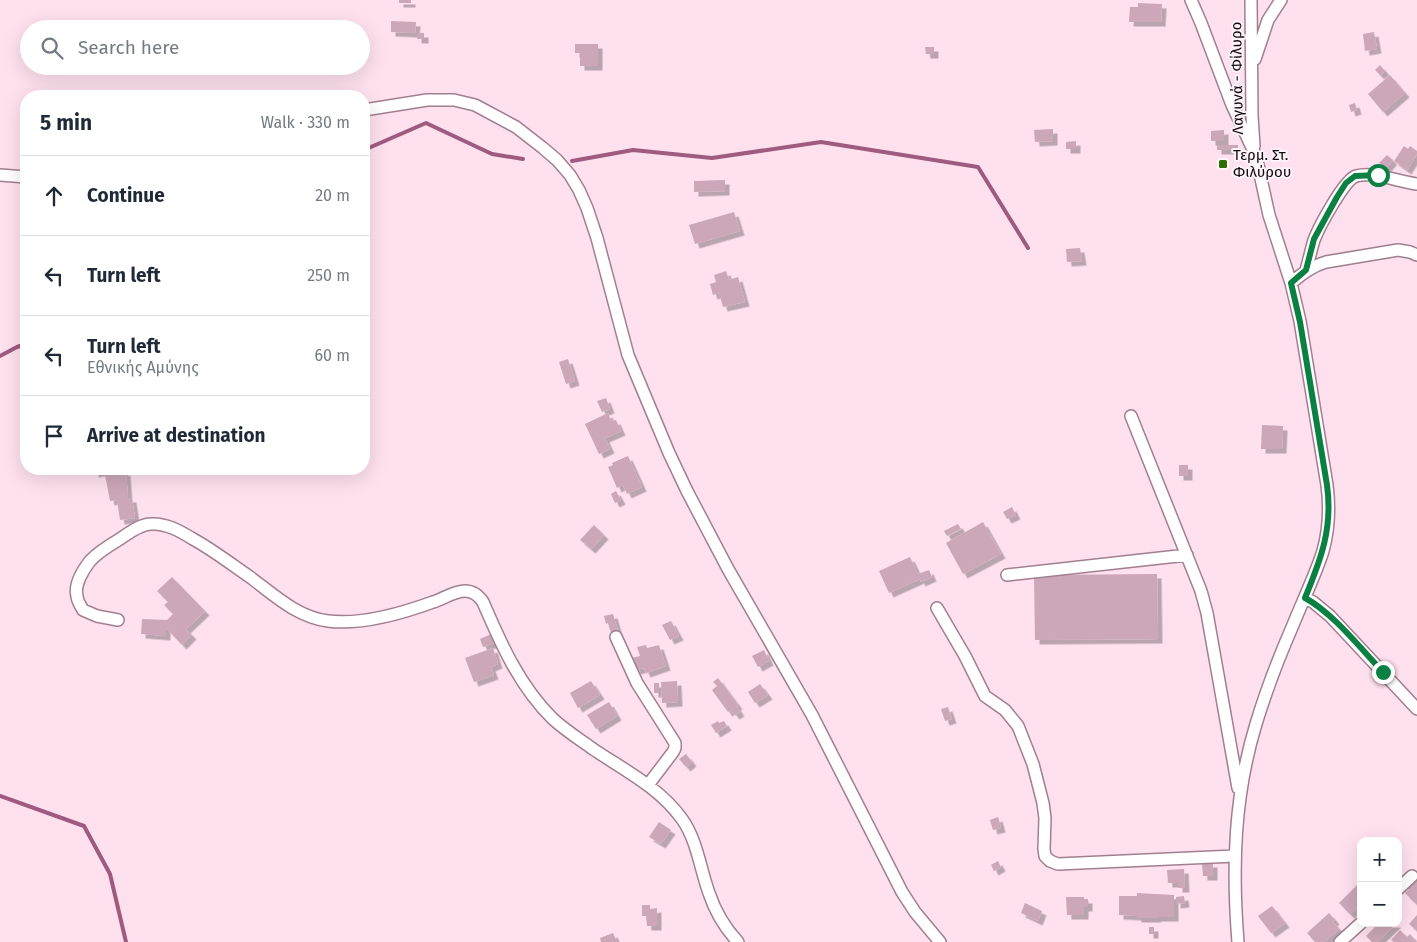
<!DOCTYPE html>
<html lang="en">
<head>
<meta charset="utf-8">
<style>
  body { margin:0; font-family:"Fira Sans",sans-serif; background:#f6f6f7; color:#1f2937 }
  .controls { position:absolute; right:15px; bottom:15px; display:grid; overflow:hidden; border-radius:10px; box-shadow:0 5px 20px #0002 }
  .controls button { width:45px; height:45px; display:grid; place-items:center; padding:0; border:0; border-bottom:1px solid #e0e1e3; background:#fff; color:#1f2937; font:25px sans-serif }
  .stop { position:absolute; width:15px; height:15px; margin:-11px; border:4px solid #0b8043; border-radius:50%; background:#fff }
  .stop.end { background:#0b8043; border-color:#fff; box-shadow:0 1px 5px #0008 }
  .list { margin:0; padding:0; list-style:none }
  h2 { display:flex; justify-content:space-between; align-items:center; height:65px; margin:0; padding:0 20px; font-size:21px }
  h2 small { font-size:16px; font-weight:400; color:#747a83 }
  .list li { display:grid; grid-template-columns:32px 1fr auto; gap:15px; align-items:center; box-sizing:border-box; height:80px; padding:0 20px; border-top:1px solid #e0e1e3 }
  .list b { display:block; font-size:19px; white-space:nowrap }
  .list p { margin:0; font-size:16px; white-space:nowrap; color:#747a83 }
  .list em { font-size:16px; font-style:normal; color:#747a83 }
  .icon { flex:none; width:28px; height:28px; fill:none; stroke:currentColor; stroke-width:2; stroke-linecap:round; stroke-linejoin:round }
  .map { position:relative; flex:none; width:1417px; height:942px; overflow:hidden }
  .search { position:absolute; background:#fff; box-shadow:0 5px 20px #0002; left:20px; top:20px; width:350px; height:55px; display:flex; align-items:center; gap:12px; box-sizing:border-box; padding:0 18px; border-radius:28px; color:#747a83; font-size:19px }
  .panel { position:absolute; background:#fff; box-shadow:0 5px 20px #0002; left:20px; top:90px; width:350px; height:385px; border-radius:20px }
  .map>svg:first-child { display:block }
  .lines { fill:none; stroke-linecap:round; stroke-linejoin:round }
  .stream { stroke:#9f5a7f; stroke-width:4 }
  .building { fill:#cba7b9; filter:url(#shadow) }
  .minor-casing { stroke:#a17f90; stroke-width:14 }
  .minor { stroke:#fff; stroke-width:11 }
  .route { stroke:#0b8043; stroke-width:6 }
  .poi-dot { fill:#2e6f04; stroke:#fcf4f8; stroke-width:2 }
  .labels { text-anchor:middle; stroke-width:4; stroke-linejoin:round; paint-order:stroke }
  .street-label { font-size:15px; fill:#15090f; stroke:#fcf4f8 }
  .poi-label { font-size:15px; fill:#15090f; stroke:#fcf4f8; text-anchor:start }
</style>
</head>
<body>
<div class="map">
<svg width="1417" height="942" viewBox="0 0 1417 942">
  <defs>
    <filter id="shadow"><feDropShadow dx="4.5" dy="4.5" stdDeviation="0" flood-color="#0004"/></filter>
  </defs>
  <rect width="100%" height="100%" fill="#fee0ee"/>
  <g class="lines">
    <path class="stream" d="M364,150L426,123L492,154L523,159
      M572,161L633,150L712,158L821,142L978,167L1028,248
      M0,356L17,347L26,344
      M0,796L84,826L110,874L126,942"/>
  </g>
  <path class="building" d="M399,0H411V3H399Z
    M1138,3L1162,4L1161,22H1129L1130,7H1138Z
    M391,21L416,22L415,33L391,32Z
    M1374,32L1377,49L1365,51L1363,34Z
    M417,33H424V39H417Z
    M575,44H598V66H580V53H575Z
    M925,47H934V54H926Z
    M1380,65L1385,71L1380,75L1375,70Z
    M1390,75L1405,93L1383,112L1368,94Z
    M1355,103L1357,110L1351,112L1349,105Z
    M1053,129V141L1035,142L1034,130Z
    M1224,130V141H1211V131Z
    M1076,141V149H1066V142Z
    M1217,145H1238V150H1217Z
    M1404,146L1408,149L1410,146L1417,151V154L1407,170L1394,161Z
    M1387,155L1393,160L1386,168L1379,163Z
    M725,180V191L694,192V181Z
    M734,212L740,231L695,244L689,225Z
    M1080,248L1082,261L1067,262L1066,249Z
    M726,271L729,280L738,277L745,302L723,307L719,293L713,295L710,284L716,282L714,275Z
    M568,359L575,381L566,384L559,362Z
    M606,398L610,409L602,412L597,401Z
    M608,413L611,421L616,420L621,431L605,438L610,449L599,454L585,424Z
    M1262,425L1283,426L1282,449H1261Z
    M628,456L642,487L627,494L623,485L617,488L608,467L613,465L612,463Z
    M1179,465H1188V476H1179Z
    M94,469H124V472L126,471L128,498H132L135,518L120,520L117,500L110,501L105,475L112,474L111,470L94,473Z
    M616,491L621,500L615,503L611,494Z
    M1012,507L1016,515L1007,519L1003,512Z
    M983,522L1001,554L963,574L946,543Z
    M958,524L961,529L947,536L944,531Z
    M594,525L604,535L591,549L580,540Z
    M910,557L918,574L929,570L932,577L921,582L920,579L889,593L879,571Z
    M1157,574L1158,639L1035,640L1034,575Z
    M172,577L205,611L186,629L192,635L182,645L166,628V636L141,634L142,619L167,620L173,614L164,605L168,602L157,591Z
    M613,614L618,631L611,633L608,623L606,624L604,616Z
    M671,621L679,636L670,640L662,625Z
    M491,634L494,643L483,647L480,639Z
    M646,645L647,648L659,645L666,666L646,673L644,668L636,670L632,658L640,656L637,647Z
    M493,648L498,664L491,667L494,675L474,682L465,658Z
    M764,650L769,661L758,667L752,656Z
    M718,678L738,705L736,706L740,712L735,715L731,710L728,712L712,690L717,686L713,682Z
    M591,681L600,695L578,708L570,693Z
    M677,681L678,702L662,703L661,682Z
    M654,683H659V693H654Z
    M760,684L768,695L755,703L748,692Z
    M609,702L617,716L596,729L587,715Z
    M948,707L952,719L945,721L941,709Z
    M718,721L719,723L724,721L727,726L716,733L711,725Z
    M686,754L692,762L686,767L679,759Z
    M998,817L1001,828L993,830L990,820Z
    M659,822L671,830L661,844L649,837Z
    M998,861L1001,867L994,871L991,865Z
    M1202,863H1213V876H1203Z
    M1184,869L1185,888H1178V883H1168L1167,870Z
    M1417,873V905L1405,893L1409,889L1405,885Z
    M1361,881V904L1350,914L1339,903Z
    M1137,893L1174,895V917H1157L1156,918H1137V916L1119,915V896H1137Z
    M1184,896L1185,903L1176,904V897Z
    M1066,897H1084V899H1088V907H1084V915H1067Z
    M1025,903L1042,911L1038,921L1021,913Z
    M642,905H650V909L657,908V926H647L646,916H642Z
    M1272,906L1285,923L1271,933L1258,916Z
    M1329,913L1335,920L1333,922L1339,929L1324,942H1315L1307,933Z
    M1417,915V931L1409,924Z
    M1379,923H1397L1377,942H1372L1366,936Z
    M1149,927H1154V934H1149Z
    M1400,930L1407,937L1410,934L1417,942H1394L1391,940Z
    M613,933L617,942H601L600,938Z"/>
  <g class="lines">
    <g class="minor-casing">
      <path id="minor" d="M1191,0L1201,23L1232,105L1256,156L1269,215L1291,283L1300,321L1327,485C1330,508 1329,529 1323,551C1315,576 1303,600 1293,625C1279,657 1266,691 1256,724C1234,796 1232,868 1238,942
        M1251,0L1252,116L1254,146
        M1255,59L1268,20L1281,0
        M364,110L427,100H454L475,105L516,127L543,148L557,160L570,175L579,190L587,208L597,238L628,355L669,453L687,491L728,569L812,715L902,892L915,912L940,942
        M0,175L26,177
        M1306,270C1309,260 1311,250 1314,240C1319,227 1344,180 1356,176C1374,171 1399,182 1417,184
        M1291,283C1303,273 1312,266 1326,262L1398,250L1410,252L1417,255
        M1131,416L1201,591L1207,613L1238,788
        M1007,575L1187,555
        M1305,598L1313,602L1330,616L1417,709
        M937,608L965,656L985,696L1005,710L1018,726L1033,764L1043,803L1045,818L1044,849L1045,856L1050,861L1058,864L1235,856
        M118,620L97,616L83,610C81,606 77,601 77,596C74,585 83,570 90,561C98,552 110,545 120,539C129,533 140,524 151,524C166,523 180,531 193,539C213,550 231,564 250,577C274,595 297,617 328,621C360,625 403,613 433,602C443,599 454,591 465,591C473,591 479,596 483,602C501,644 520,687 553,719C565,730 579,739 593,749C624,770 659,787 682,819C697,840 700,868 709,893C715,911 725,928 738,942
        M616,637L637,683L675,743V748L673,752L648,785
        M1398,889L1412,876
        M1340,942L1361,923"/>
    </g>
    <use href="#minor" class="minor"/>
  </g>
  <g class="lines">
    <path class="route" d="M1378,175L1355,176L1346,183L1337,197L1314,239L1306,270L1291,283L1300,322L1327,485C1333,528 1321,559 1305,598C1333,613 1360,648 1383,672"/>
  </g>
  <rect class="poi-dot" x="1218" y="159" width="10" height="10" rx="2.5"/>
  <g class="labels">
    <g class="street-label">
      <text transform="translate(1237 78) rotate(-91)" y="5">Λαγυνά - Φίλυρο</text>
    </g>
    <g class="poi-label">
      <text x="1233" y="160">Τερμ. Στ.<tspan x="1233" dy="17">Φιλύρου</tspan></text>
    </g>
  </g>
</svg>
<div class="controls">
<button>+</button>
<button>−</button>
</div>
<div class="stop" style="left:1378px;top:175px"></div>
<div class="stop end" style="left:1383px;top:672px"></div>
<div class="search"><svg class="icon" aria-label="search" viewBox="0 0 24 24"><circle cx="10" cy="10" r="6"/><path d="M15 15l6 6"/></svg>Search here</div>
<section class="panel">
<h2>5 min<small>Walk · 330 m</small></h2>
<ul class="list">
<li><svg class="icon" aria-label="ahead" viewBox="0 0 24 24"><path d="M12 20V5M6 11l6-6 6 6"/></svg><div><b>Continue</b></div><em>20 m</em></li>
<li><svg class="icon" aria-label="left" viewBox="0 0 24 24"><path d="M17 20v-9H6M10 6l-5 5 5 5"/></svg><div><b>Turn left</b></div><em>250 m</em></li>
<li><svg class="icon" aria-label="left" viewBox="0 0 24 24"><path d="M17 20v-9H6M10 6l-5 5 5 5"/></svg><div><b>Turn left</b><p>Εθνικής Αμύνης</p></div><em>60 m</em></li>
<li><svg class="icon" aria-label="arrive" viewBox="0 0 24 24"><path d="M6 21V4h12l-3 4 3 4H6"/></svg><div><b>Arrive at destination</b></div></li>
</ul>
</section>
</div>
</body>
</html>
